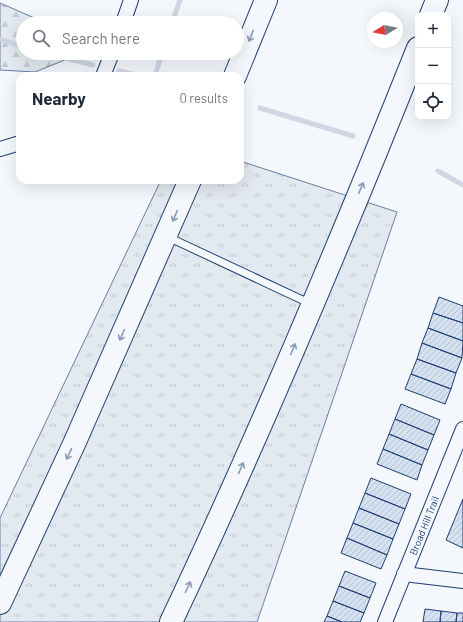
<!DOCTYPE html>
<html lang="en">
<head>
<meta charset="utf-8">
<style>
  body { margin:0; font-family:Barlow,sans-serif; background:#f2f2f3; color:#1f2937 }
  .controls { position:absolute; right:12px; top:12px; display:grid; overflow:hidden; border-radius:8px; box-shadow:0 4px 16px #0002 }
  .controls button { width:36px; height:36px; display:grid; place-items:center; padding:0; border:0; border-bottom:1px solid #e0e1e3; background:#fff; color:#1f2937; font:20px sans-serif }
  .compass { position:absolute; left:367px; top:12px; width:36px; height:36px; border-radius:50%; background:#fff; box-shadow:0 4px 16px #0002; rotate:260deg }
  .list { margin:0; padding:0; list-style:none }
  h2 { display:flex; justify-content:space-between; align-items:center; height:52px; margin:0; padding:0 16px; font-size:17px }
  h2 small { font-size:13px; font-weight:400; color:#747a83 }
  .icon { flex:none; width:22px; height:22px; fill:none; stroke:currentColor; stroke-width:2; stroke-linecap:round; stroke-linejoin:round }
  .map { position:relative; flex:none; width:463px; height:622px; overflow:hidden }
  .search { position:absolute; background:#fff; box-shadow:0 4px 16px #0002; left:16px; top:16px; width:228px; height:44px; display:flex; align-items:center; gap:10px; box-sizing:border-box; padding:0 14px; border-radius:22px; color:#747a83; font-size:15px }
  .panel { position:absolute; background:#fff; box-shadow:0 4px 16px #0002; left:16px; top:72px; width:228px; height:112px; border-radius:12px }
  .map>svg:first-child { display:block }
  .grass { fill:url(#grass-tufts); stroke:#687fa3 }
  .forest { fill:url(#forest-firs); stroke:#687fa3 }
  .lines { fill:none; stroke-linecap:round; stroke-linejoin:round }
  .stream { stroke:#cfd7e4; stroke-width:5 }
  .building { fill:url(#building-hatch); stroke:#1d3f73 }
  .service-casing { stroke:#1d3f73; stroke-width:9 }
  .minor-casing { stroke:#1d3f73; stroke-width:16 }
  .motorway-casing { stroke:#1d3f73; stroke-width:24 }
  .service { stroke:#f4f7fb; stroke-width:7 }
  .minor { stroke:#f4f7fb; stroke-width:14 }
  .motorway { stroke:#f4f7fb; stroke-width:22 }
  .oneway { stroke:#889bb7 }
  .labels { text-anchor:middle; stroke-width:3; stroke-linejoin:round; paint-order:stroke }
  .street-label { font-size:10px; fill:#1d3f73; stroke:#f4f7fb }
</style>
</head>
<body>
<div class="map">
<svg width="463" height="622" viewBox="0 0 463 622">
  <defs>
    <pattern id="grass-tufts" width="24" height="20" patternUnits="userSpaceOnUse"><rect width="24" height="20" fill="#e3e9f0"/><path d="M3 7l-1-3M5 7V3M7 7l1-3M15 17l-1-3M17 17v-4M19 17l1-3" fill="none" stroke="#c2c9d1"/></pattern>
    <pattern id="forest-firs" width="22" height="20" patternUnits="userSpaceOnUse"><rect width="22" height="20" fill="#e3e9f0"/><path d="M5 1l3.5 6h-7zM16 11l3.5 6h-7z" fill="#c2c9d1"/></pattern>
    <pattern id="building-hatch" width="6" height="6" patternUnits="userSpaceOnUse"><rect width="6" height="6" fill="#d5e0f0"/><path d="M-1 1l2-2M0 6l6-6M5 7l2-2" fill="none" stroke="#b6c1d1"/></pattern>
  </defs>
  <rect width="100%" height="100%" fill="#f4f7fb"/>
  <path class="grass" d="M240,161L397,212L257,622H0V518L161,180H240Z"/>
  <path class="forest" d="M0,3L46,23H23V53H76L77,55L35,72L0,70Z"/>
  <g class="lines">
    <path class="stream" d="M172,23L180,0
      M0,39L23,47
      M46,53L93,65
      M119,71L140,76
      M155,76L162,53
      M260,108L353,136
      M438,171L463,185"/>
  </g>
  <path class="building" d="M439,297L463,306V323L433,313Z
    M433,313L463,323V341L428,328Z
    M428,328L463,341L462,358L422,343Z
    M422,343L462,358L456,373L417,359Z
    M417,359L456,373L451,389L411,374Z
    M411,374L451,389L445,404L405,389Z
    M401,404L440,420L434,435L395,419Z
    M395,419L434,435L428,450L389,434Z
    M389,434L428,450L422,465L383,449Z
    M383,449L422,465L417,480L377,464Z
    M371,478L411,494L405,509L365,493Z
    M365,493L405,509L399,524L359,508Z
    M463,499V548L446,540Z
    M359,508L399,524L393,539L353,523Z
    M353,523L393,539L387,555L347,538Z
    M347,538L387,555L381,569L341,553Z
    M345,571L376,583L370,598L339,586Z
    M339,586L370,598L364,613L333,601Z
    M333,601L364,613L360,622H342L327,616Z
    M425,609L441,611L440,622H423Z
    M441,611L457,613L456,622H440Z
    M457,613H463V622H456Z
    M327,616L342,622H324Z"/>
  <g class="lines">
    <g class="service-casing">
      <path id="service" d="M168,237L311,304"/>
    </g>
    <g class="minor-casing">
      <g id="minor">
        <path d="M123,23L131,0"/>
        <path d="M103,76L112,53"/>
        <path d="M0,149L20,143"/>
        <path d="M404,574L463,581"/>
        <path id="s1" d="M385,622L463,429"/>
      </g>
    </g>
    <g class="motorway-casing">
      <path id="motorway" d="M431,15L437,0
        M235,76L266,0
        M0,603L74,444L190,180
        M171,622C260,434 341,241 418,48"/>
    </g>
    <use href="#service" class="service"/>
    <use href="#minor" class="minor"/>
    <use href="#motorway" class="motorway"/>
  </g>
  <defs><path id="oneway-shaft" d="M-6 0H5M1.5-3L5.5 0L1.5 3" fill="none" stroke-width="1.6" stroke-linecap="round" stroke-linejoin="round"/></defs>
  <g class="oneway">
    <use href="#oneway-shaft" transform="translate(251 36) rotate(112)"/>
    <use href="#oneway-shaft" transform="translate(361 188) rotate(-67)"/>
    <use href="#oneway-shaft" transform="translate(175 216) rotate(113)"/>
    <use href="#oneway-shaft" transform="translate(122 335) rotate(114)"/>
    <use href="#oneway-shaft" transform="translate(293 349) rotate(-67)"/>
    <use href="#oneway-shaft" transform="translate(69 454) rotate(115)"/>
    <use href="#oneway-shaft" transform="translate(241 468) rotate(-66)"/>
    <use href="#oneway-shaft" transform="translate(188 587) rotate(-65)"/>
  </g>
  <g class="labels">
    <g class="street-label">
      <text dy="4" stroke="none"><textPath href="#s1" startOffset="104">Broad Hill Trail</textPath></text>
    </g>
  </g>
</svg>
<div class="controls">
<button>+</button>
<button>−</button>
<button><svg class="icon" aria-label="locate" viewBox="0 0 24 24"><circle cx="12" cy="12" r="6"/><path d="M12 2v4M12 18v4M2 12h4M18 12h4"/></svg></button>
</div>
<svg class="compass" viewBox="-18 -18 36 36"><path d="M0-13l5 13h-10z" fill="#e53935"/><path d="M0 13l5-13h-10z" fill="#747a83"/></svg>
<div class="search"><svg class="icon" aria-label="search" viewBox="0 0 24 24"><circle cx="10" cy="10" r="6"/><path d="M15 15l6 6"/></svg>Search here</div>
<section class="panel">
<h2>Nearby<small>0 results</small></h2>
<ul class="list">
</ul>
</section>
</div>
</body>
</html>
